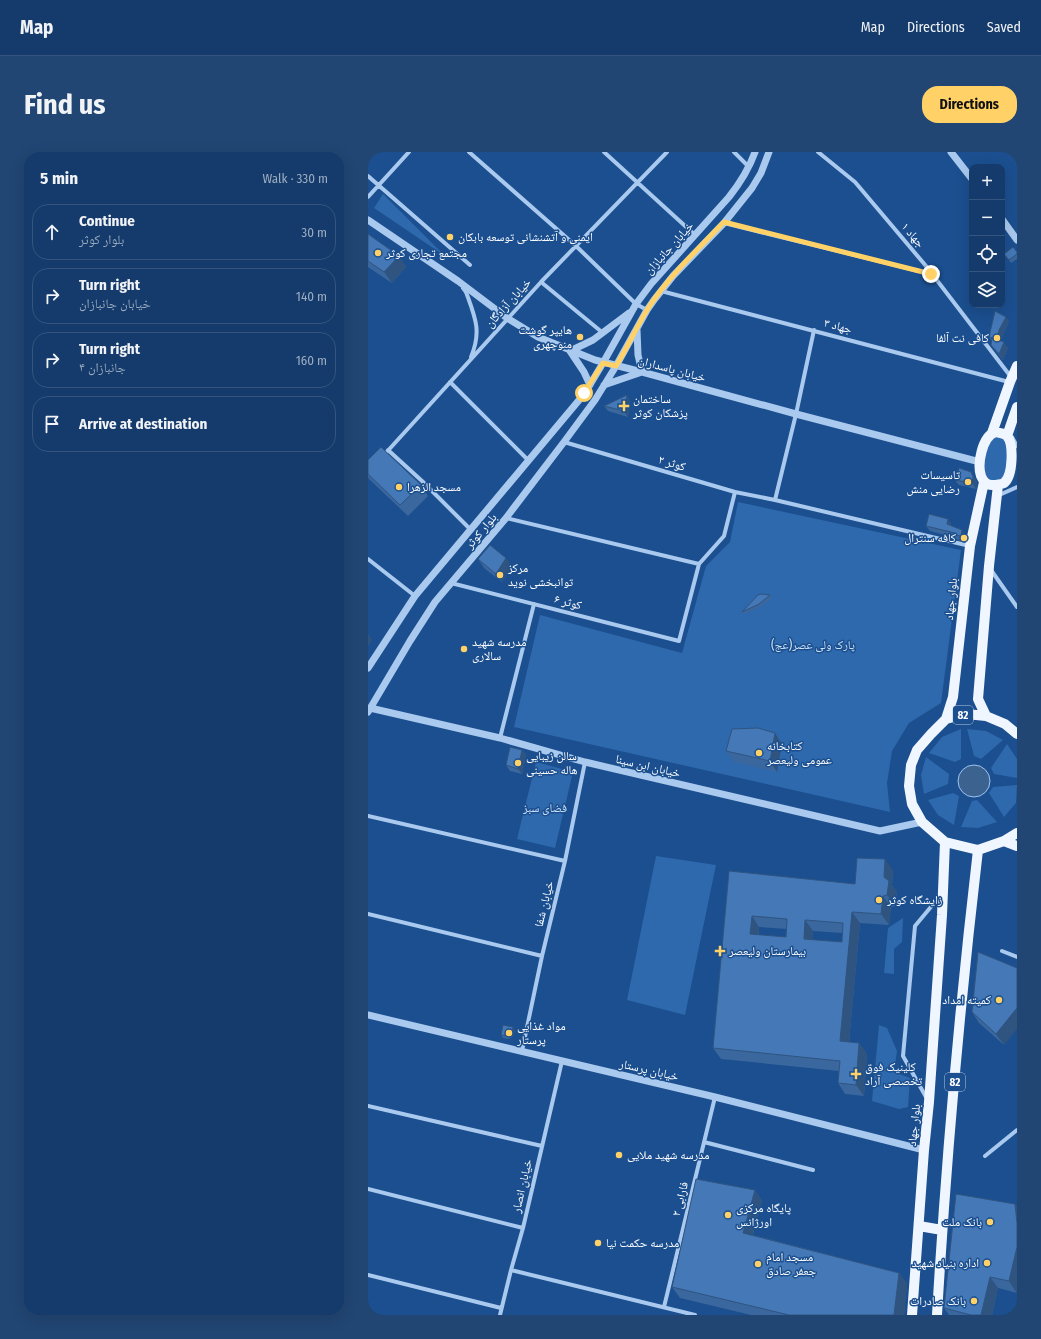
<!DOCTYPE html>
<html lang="en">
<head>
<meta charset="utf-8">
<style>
  body { margin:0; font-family:"Fira Sans Condensed","Noto Naskh Arabic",sans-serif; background:#214673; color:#f1f3f6 }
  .controls { position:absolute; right:12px; top:12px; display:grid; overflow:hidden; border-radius:8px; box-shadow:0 4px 16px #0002 }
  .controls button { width:36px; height:36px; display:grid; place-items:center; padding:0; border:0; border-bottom:1px solid #33557e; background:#143b6b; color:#f1f3f6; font:20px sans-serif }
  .stop { position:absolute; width:12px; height:12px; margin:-9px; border:3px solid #ffd166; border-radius:50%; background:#fff }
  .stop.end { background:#ffd166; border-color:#fff; box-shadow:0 1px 4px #0008 }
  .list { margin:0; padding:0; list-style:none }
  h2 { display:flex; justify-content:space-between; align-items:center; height:52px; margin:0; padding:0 16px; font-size:17px }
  h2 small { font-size:13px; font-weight:400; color:#9dadc1 }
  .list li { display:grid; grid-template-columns:26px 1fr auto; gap:12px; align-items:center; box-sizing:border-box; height:56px; margin:0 8px 8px; padding:0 8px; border:1px solid #33557e; border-radius:16px }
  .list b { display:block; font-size:15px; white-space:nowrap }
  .list p { margin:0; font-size:13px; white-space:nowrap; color:#9dadc1 }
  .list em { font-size:13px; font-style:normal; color:#9dadc1 }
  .icon { flex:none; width:22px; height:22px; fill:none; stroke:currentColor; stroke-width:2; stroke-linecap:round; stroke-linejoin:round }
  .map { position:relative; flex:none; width:649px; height:1163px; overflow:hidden; border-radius:16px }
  header { display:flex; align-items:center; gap:24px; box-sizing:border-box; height:56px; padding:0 20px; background:#143b6b; border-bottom:1px solid #33557e }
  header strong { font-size:19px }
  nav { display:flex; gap:22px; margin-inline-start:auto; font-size:14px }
  .intro { display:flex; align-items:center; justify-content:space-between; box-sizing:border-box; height:96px; padding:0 24px }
  h1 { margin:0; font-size:28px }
  .button { padding:10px 18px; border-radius:16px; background:#ffd166; color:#111; font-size:14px; font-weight:700 }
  main { display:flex; gap:24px; padding:0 24px }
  aside { flex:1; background:#143b6b; border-radius:16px; box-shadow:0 4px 16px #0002 }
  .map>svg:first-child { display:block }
  .green { fill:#2e69ad }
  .water { fill:#3c6290; stroke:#9cc4f0 }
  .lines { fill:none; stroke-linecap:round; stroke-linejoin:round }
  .minor { stroke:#a9c9ee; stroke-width:4 }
  .tertiary { stroke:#a9c9ee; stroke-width:7 }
  .primary { stroke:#f0f6ff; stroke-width:10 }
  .wall { fill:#3a679d; fill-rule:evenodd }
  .shaded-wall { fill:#305480 }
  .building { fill:#4478b7; stroke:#305480; fill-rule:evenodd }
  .route { stroke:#ffd166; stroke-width:5 }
  .poi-dot { fill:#ffd166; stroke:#1b4f8f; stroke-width:1.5 }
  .labels { text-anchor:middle; stroke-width:3; stroke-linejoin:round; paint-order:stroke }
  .shield { fill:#1b4f8f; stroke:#bbcadd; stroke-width:1 }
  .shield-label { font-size:11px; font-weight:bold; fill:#fff }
  .street-label { font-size:12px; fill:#fff; stroke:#1b4f8f }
  .poi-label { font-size:12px; fill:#fff; stroke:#1b4f8f; text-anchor:start }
  .park-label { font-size:12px; fill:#cfe3fa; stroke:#1b4f8f }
</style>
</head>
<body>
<header>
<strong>Map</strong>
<nav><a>Map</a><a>Directions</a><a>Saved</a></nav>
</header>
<div class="intro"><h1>Find us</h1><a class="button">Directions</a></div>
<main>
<aside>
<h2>5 min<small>Walk · 330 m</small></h2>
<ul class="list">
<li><svg class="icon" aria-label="ahead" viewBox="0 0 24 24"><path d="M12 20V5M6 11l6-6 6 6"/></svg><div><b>Continue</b><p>بلوار کوثر</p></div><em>30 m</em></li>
<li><svg class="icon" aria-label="right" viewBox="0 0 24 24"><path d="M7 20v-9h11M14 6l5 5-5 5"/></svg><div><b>Turn right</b><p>خیابان جانبازان</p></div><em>140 m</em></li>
<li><svg class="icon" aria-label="right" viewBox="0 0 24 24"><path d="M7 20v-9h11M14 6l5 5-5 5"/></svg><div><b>Turn right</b><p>جانبازان ۴</p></div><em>160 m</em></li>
<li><svg class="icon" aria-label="arrive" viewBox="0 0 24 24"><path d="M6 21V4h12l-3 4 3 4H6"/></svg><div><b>Arrive at destination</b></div></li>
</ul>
</aside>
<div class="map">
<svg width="649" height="1163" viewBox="0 0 649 1163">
  <rect width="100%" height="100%" fill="#1b4f8f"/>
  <path class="green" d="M15,42L77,104L6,56Z
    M635,283L642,300L635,330L621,332L613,311L622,285Z
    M370,350L593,398L573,551L541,571L524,599L519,631L522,660L146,575L172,463L314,501L338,414L362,390Z
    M593,577V607L587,610L561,601L574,585Z
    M599,577L618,579L635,588L613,607L606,604Z
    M639,592L649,607V626L626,622L623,616Z
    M558,605L581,622L580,632L556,642L553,623Z
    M168,610L205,620L187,696L149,687Z
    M649,633L648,651L636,665L621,641L625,635Z
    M585,641L591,644L586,673L570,663L560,648Z
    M609,648L629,670L610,676L593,675L604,649Z
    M288,704L348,713L317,863L259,848Z
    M535,766L534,790L526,797V822L516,821L520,776Z
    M511,873L519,876L529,899L526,920L542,926L540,955L531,957L504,949Z"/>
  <path class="water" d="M590 629a16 16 0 1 1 32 0a16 16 0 1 1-32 0Z"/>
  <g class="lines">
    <path class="minor" d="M101,0L208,94L268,152L279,158
      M236,0L327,83
      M366,0L381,15
      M450,0L487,30L558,114L643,225
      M0,24L102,113
      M0,45L41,0
      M356,71L563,122
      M173,130L235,181
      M95,136L98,140C107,165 114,179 103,205
      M293,139L641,230
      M82,230L160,308
      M644,285L649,294
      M196,290L367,340L407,348L602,394
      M20,298L54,329L103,378
      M16,303L173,130L299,0
      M629,344L649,335
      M407,348L428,262L446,178
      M138,366L331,412
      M0,407L47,444
      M623,418L649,455
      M83,431L311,489L331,412L356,384L367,340
      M132,586L166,452
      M0,664L197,709
      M0,762L174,804
      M634,799L649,805
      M154,899L174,804L197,709L217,610
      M558,945L535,904L547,774L572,744
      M0,954L174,994
      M336,990L445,1018
      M617,1004L649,978
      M0,1037L155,1076
      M143,1118L327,1163
      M0,1123L133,1156
      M296,1155L347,945
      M132,1163L143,1118L155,1076L194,909"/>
    <path class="tertiary" d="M583,0L604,27
      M634,67L649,88
      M0,68L90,129L139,166L170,185L227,208L274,220L428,262L612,310
      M222,233L216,220L202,199L225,188L261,161
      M236,233L274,220L270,203L269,178
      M0,516L47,444L217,241L235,211L268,152L283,132L361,45C372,31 381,17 387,0
      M2,556L132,586L217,610L512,679L554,670
      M0,560L42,489L67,450L138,366L196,290L227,248L248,214L279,158L286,148L305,124L356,71L384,36L393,21L401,0
      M0,863L347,945L556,998"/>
    <path class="primary" d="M627,280C631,281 636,281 639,284C646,292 645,324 636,331C632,333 628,333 624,333C619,333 615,329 613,324C609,312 614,285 627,280Z
      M624,281L642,230L649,214
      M639,284L649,255
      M618,564L610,547L621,414L630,333
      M578,567L585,545L602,394L616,330
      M649,582L637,572L618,564L598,562L578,567L563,582L549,598L543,613L541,634L544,652L554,670L577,690L610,698L636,689L649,681
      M636,689L649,694
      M551,1074L574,1078
      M544,1163L556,998L561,950L574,763L577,690
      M569,1163C578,1008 592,852 610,698"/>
  </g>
  <path class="wall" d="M0,82L31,104L38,115L24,131L0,115Z
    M649,100V107L643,111L636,102Z
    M641,169L635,183L633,189L640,196L635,208L623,193L624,189L621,185Z
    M262,249L260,265L240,259L236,254Z
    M0,308L53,333L60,344L40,364L1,327L0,325Z
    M603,320L609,330L608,337L591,333L587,328Z
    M580,367L583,372V374L594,378L598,383L596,389L590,388L588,386L562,379L558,374Z
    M110,407L144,414L134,430L116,416Z
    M402,443L404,446L393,455L376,462L374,460Z
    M414,592L409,620L366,610L358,599Z
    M154,598L158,603L154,622L142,619L138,613Z
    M525,718L524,733L529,740L527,754L523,755L521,773L492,771L481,890L491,891L499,902L496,944L477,942L470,931L471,919L353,907L345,896L361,719L487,732ZM391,775L418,777V785L391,783ZM445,779L474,781V790L444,788Z
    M649,816L636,893L611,871L604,860Z
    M147,878L145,884L141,887L135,886L133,883Z
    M387,1038L394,1049L385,1083L531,1121L539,1132L536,1163H383L312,1146L304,1135Z
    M588,1042L649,1141L630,1136L624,1163H581L576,1156Z"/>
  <path class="shaded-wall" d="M31,104L38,115L24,131L16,120Z
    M638,165L641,169L635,183L633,192L629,187L631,178Z
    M636,190L640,196L635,208L631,202Z
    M259,243L262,249L260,265L256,259Z
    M603,320L609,330L608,337L604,331Z
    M580,367L583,372L582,377L579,372Z
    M594,378L598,383L596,389L593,384Z
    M138,406L144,414L134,430L128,422Z
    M0,482L4,488L0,494Z
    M407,581L414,592L409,620L402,609Z
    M154,598L158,603L154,622L150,617Z
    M517,707L525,718L524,733L529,740L527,754L519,743L516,725Z
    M515,744L523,755L521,773L513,762Z
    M484,760L492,771L480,900L472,889Z
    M384,764L391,775L390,794L382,782Z
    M437,768L445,779L444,798L436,787Z
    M649,856V877L636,893L628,882Z
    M145,875L147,878L145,884L143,881Z
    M491,891L499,902L496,944L488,933Z
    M387,1038L394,1049L382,1092L375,1081Z
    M647,1052L649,1054V1071Z
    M649,1095V1141L641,1129Z
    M531,1121L539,1132L536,1163H526Z
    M622,1125L630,1136L624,1163H613Z"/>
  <path class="building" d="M0,82L31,104L16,120L0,109Z
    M645,95L649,100V102L641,108L636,102Z
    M627,159L638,165L631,178L629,187L621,185Z
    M624,186L636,190L631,202L623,193Z
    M259,243L256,259L236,254Z
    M13,295L53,333L32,353L0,322V308Z
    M591,316L603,320L605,325L604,331L587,328Z
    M561,362L580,367L579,372L594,378L593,384L586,383L587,381L558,374Z
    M122,393L138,406L128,422L110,407Z
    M393,442L402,443L391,452L374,460L390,443Z
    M390,576L407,581L402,609L358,599L364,577Z
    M142,595L154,598L150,617L138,613Z
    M489,706L517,707L516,725L521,729L519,743L515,744L513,762L484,760L472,889L491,891L488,933L470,931L472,909L345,896L361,719L487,732ZM384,764L419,767L418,785L382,782ZM437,768L475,771L474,790L436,787Z
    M610,800L649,816V856L628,882L604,860Z
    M135,873L145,875L143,881L139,884L133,883Z
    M328,1027L387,1038L375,1081L531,1121L526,1163H421L304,1135Z
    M588,1042L647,1052L649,1071V1095L641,1129L622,1125L613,1163H603L576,1156Z"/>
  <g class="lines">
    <path class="route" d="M216,241L235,211L248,214C259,196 268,176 279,158C299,126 330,97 356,70L563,122"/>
  </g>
  <g class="poi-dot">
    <circle cx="82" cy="85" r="4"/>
    <circle cx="10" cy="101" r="4"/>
    <circle cx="212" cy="185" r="4"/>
    <circle cx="629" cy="186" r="4"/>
    <path d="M254 248h4v4h4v4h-4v4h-4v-4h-4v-4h4z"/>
    <circle cx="600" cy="330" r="4"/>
    <circle cx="31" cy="335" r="4"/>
    <circle cx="596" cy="386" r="4"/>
    <circle cx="132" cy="423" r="4"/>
    <circle cx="96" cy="497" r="4"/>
    <circle cx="391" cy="601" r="4"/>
    <circle cx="150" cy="611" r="4"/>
    <circle cx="511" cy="748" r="4"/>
    <path d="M350 793h4v4h4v4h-4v4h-4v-4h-4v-4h4z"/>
    <circle cx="631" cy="848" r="4"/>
    <circle cx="141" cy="881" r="4"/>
    <path d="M486 916h4v4h4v4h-4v4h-4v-4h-4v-4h4z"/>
    <circle cx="251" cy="1003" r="4"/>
    <circle cx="360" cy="1063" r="4"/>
    <circle cx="622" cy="1070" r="4"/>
    <circle cx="230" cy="1091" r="4"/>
    <circle cx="619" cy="1111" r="4"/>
    <circle cx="390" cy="1112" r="4"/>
    <circle cx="606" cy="1149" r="4"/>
  </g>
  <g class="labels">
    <g class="shield">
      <rect x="585" y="554" width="20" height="18" rx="3"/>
      <rect x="577" y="921" width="20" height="18" rx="3"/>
    </g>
    <g class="shield-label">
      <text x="595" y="567">82</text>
      <text x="587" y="934">82</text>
    </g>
    <g class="street-label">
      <text transform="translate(545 83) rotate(50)" y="4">جهاد ۱</text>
      <text transform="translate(301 96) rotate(-48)" y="4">خیابان جانبازان</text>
      <text transform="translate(140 151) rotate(-48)" y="4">خیابان آزادگان</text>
      <text transform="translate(470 174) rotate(15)" y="4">جهاد ۳</text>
      <text transform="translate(304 217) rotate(15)" y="4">خیابان پاسداران</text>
      <text transform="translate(304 311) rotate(17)" y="4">کوثر ۲</text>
      <text transform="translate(113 379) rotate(-50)" y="4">بلوار کوثر</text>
      <text transform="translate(583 447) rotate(-84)" y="4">بلوار جهاد</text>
      <text transform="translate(200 450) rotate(15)" y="4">کوثر ۶</text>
      <text transform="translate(280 614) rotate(13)" y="4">خیابان ابن سینا</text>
      <text transform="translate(176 752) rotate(-76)" y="4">خیابان شفا</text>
      <text transform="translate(281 918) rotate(13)" y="4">خیابان پرستار</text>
      <text transform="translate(546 973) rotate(-84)" y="4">بلوار جهاد</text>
      <text transform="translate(154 1034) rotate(-77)" y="4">خیابان انصار</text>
      <text transform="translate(312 1047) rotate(-76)" y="4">فارابی ۲</text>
    </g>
    <g class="poi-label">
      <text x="90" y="89">ایمنی و آتشنشانی توسعه بابکان</text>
      <text x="18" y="105">مجتمع تجاری کوثر</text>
      <text x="204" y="182" text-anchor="end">هایپر گوشت<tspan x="204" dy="14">منوچهری</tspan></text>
      <text x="621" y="190" text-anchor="end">کافی نت آلفا</text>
      <text x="265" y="251">ساختمان<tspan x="265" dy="14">پزشکان کوثر</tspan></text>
      <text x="592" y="327" text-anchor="end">تاسیسات<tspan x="592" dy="14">رضایی منش</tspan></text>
      <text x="39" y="339">مسجد الزهرا</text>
      <text x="588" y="390" text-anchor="end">کافه سنترال</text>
      <text x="140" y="420">مرکز<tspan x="140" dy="14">توانبخشی نوید</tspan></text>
      <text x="104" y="494">مدرسه شهید<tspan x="104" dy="14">سالاری</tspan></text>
      <text x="399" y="598">کتابخانه<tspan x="399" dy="14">عمومی ولیعصر</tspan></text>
      <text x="158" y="608">سالن زیبایی<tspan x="158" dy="14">هاله حسینی</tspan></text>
      <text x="519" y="752">زایشگاه کوثر</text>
      <text x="361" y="803">بیمارستان ولیعصر</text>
      <text x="623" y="852" text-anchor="end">کمیته امداد</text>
      <text x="149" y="878">مواد غذایی<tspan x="149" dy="14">پرستار</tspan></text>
      <text x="497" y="919">کلینیک فوق<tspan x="497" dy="14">تخصصی آراد</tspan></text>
      <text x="259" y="1007">مدرسه شهید ملایی</text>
      <text x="368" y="1060">پایگاه مرکزی<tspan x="368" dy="14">اورژانس</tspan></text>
      <text x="614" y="1074" text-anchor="end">بانک ملت</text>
      <text x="238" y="1095">مدرسه حکمت نیا</text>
      <text x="398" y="1109">مسجد امام<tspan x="398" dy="14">جعفر صادق</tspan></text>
      <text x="611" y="1115" text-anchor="end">اداره بنیاد شهید</text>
      <text x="598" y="1153" text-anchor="end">بانک صادرات</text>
    </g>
    <g class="park-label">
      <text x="445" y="497">پارک ولی عصر(عج)</text>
      <text x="177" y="660">فضای سبز</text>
    </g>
  </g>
</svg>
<div class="controls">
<button>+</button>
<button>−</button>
<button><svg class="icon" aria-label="locate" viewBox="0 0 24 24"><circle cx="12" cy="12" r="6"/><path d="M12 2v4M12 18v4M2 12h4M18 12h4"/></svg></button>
<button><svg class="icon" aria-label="layers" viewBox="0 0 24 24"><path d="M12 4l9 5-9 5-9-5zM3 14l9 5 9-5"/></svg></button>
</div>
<div class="stop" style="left:216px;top:241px"></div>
<div class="stop end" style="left:563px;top:122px"></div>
</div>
</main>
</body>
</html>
